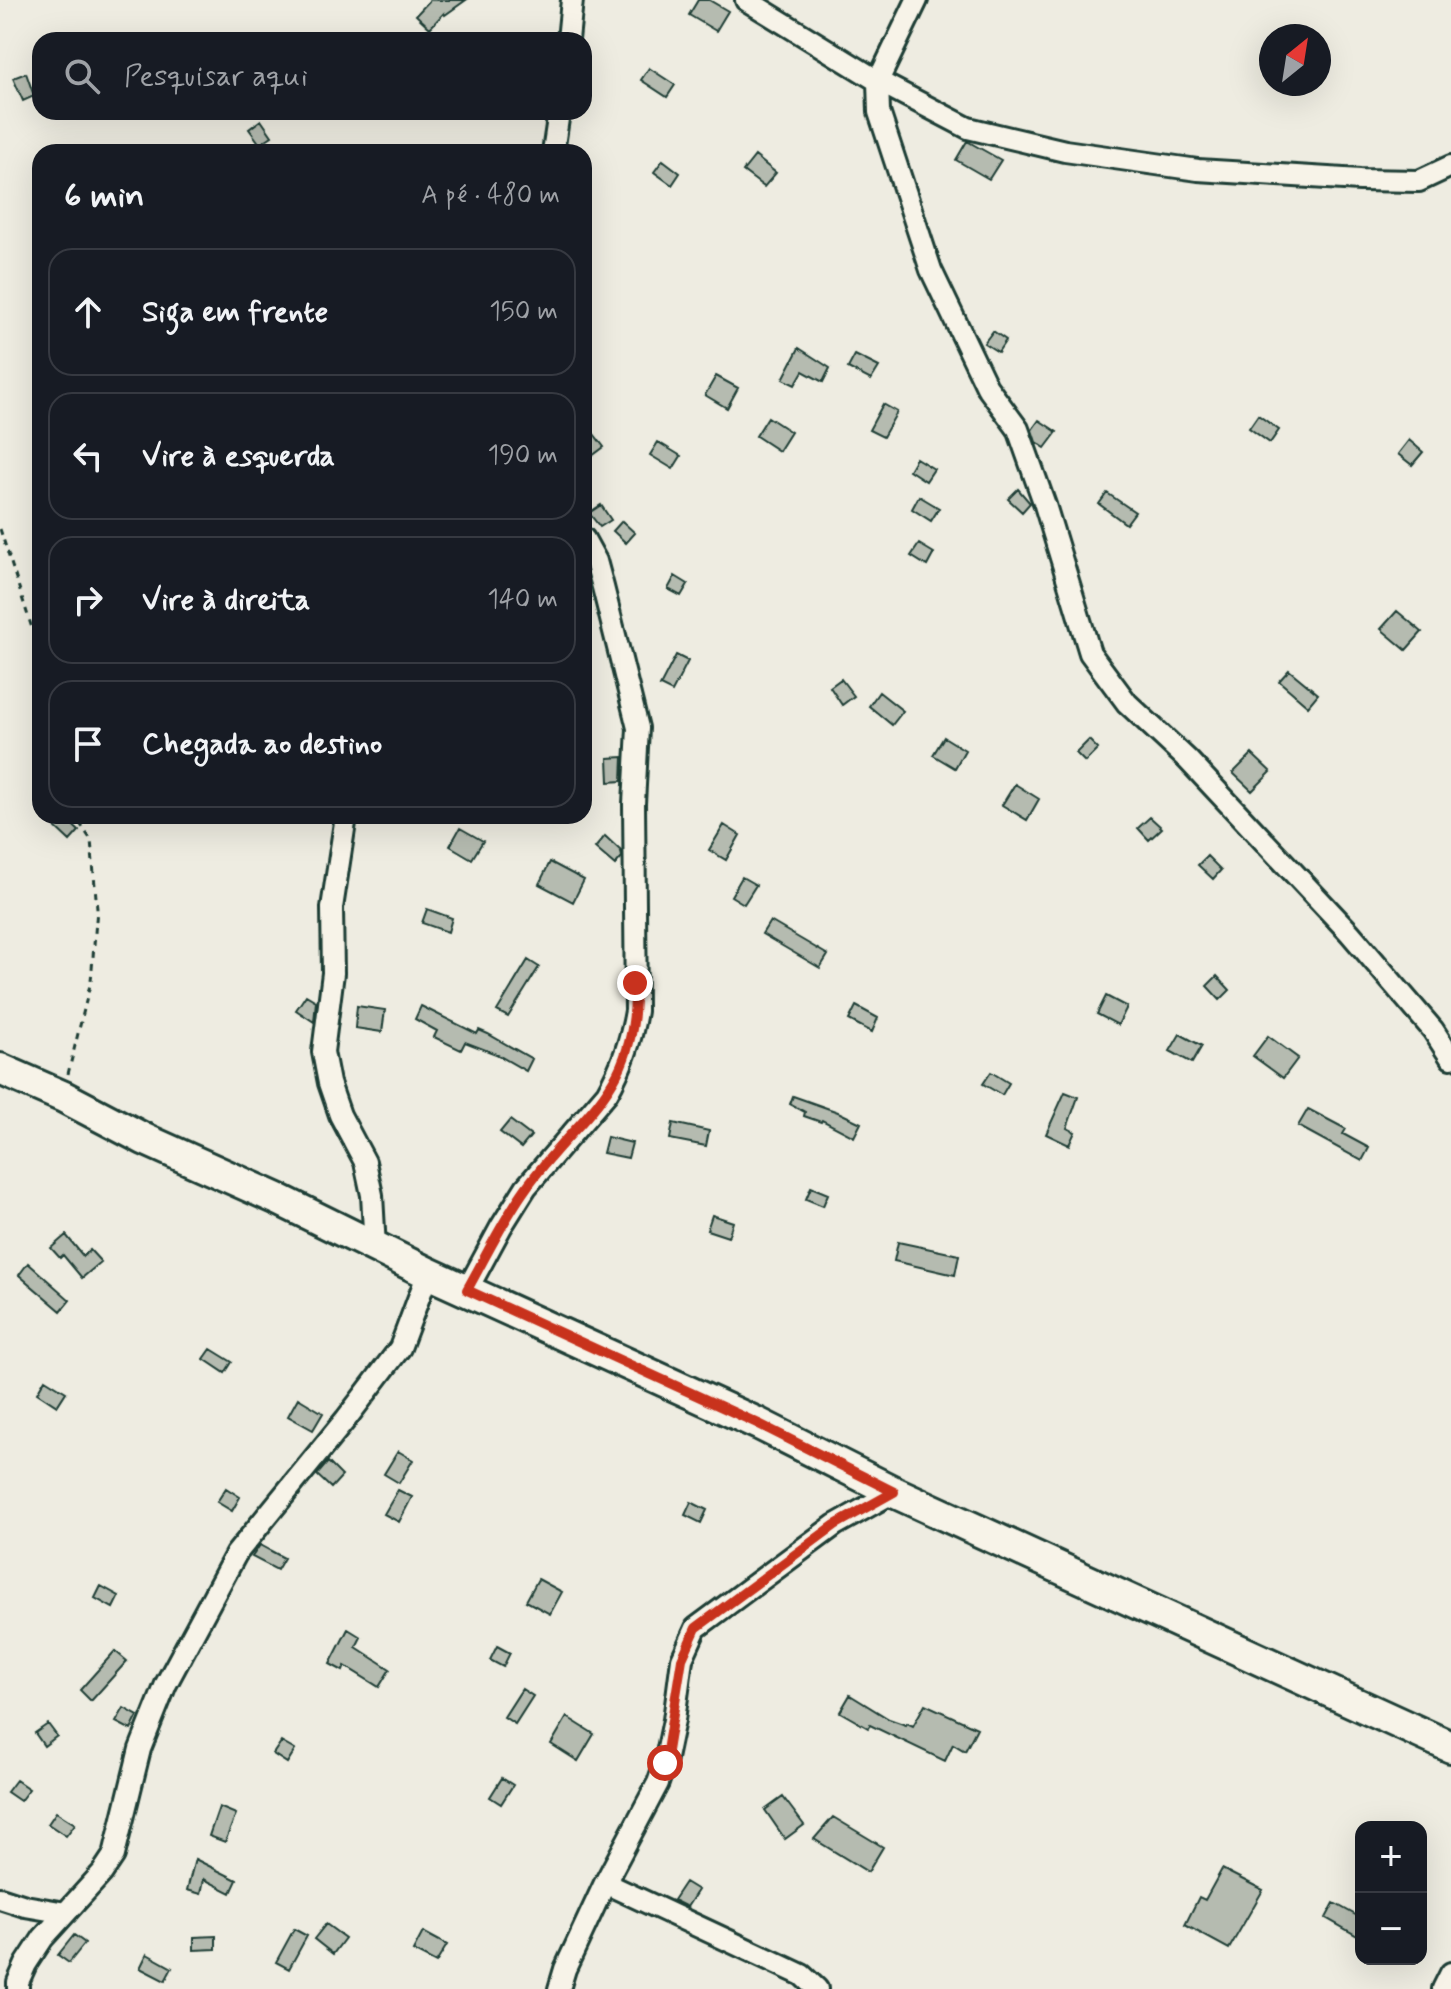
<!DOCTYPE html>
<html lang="pt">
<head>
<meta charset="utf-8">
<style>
  body { margin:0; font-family:Mynerve,sans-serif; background:#242831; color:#f1f3f6 }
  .controls { position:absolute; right:24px; bottom:24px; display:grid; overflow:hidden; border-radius:16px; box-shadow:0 8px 32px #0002 }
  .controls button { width:72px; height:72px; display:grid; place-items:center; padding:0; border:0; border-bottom:2px solid #363941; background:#171b24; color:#f1f3f6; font:40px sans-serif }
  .compass { position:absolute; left:1259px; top:24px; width:72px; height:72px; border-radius:50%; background:#171b24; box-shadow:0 8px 32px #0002; rotate:30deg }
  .stop { position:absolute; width:24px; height:24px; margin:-18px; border:6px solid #c8321e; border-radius:50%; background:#fff }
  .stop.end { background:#c8321e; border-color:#fff; box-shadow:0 2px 8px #0008 }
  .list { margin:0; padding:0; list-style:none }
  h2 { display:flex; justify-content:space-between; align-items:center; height:104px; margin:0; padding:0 32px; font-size:34px }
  h2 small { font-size:26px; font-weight:400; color:#9ea1a6 }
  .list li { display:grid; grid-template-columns:52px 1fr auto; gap:24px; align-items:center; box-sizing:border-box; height:128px; margin:0 16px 16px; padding:0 16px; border:2px solid #363941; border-radius:24px }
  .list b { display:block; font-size:30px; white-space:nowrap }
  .list em { font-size:26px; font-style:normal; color:#9ea1a6 }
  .icon { flex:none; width:44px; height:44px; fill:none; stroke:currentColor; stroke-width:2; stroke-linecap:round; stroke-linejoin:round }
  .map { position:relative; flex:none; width:1451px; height:1989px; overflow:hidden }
  .search { position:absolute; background:#171b24; box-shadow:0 8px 32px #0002; left:32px; top:32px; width:560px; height:88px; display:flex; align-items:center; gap:20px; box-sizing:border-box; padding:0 28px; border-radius:24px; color:#9ea1a6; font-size:30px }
  .panel { position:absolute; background:#171b24; box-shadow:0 8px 32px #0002; left:32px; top:144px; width:560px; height:680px; border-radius:24px }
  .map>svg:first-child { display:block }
  .building { fill:#b5bbb0; stroke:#1f3d34; stroke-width:2 }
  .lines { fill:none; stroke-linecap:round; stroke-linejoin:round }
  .minor-casing { stroke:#1f3d34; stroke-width:26 }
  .primary-casing { stroke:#1f3d34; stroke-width:36 }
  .path { stroke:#1f3d34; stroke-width:3; stroke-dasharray:6 6; stroke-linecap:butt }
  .minor { stroke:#f7f3e8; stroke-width:20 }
  .primary { stroke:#f7f3e8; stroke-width:30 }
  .route { stroke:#c8321e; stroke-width:10 }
</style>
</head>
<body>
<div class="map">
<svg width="1451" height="1989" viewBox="0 0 1451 1989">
  <rect width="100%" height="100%" fill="#eeece1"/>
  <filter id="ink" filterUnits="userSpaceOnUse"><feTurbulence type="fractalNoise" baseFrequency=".0125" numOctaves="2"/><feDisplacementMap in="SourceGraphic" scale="16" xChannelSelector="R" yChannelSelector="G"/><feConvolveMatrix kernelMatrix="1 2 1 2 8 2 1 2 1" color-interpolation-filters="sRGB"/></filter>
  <g filter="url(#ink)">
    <path class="building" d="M430,0H466L445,15L444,13L430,28L416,15Z
      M698,0H709L728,11L716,31L689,15Z
      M649,68L675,85L667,97L641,80Z
      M26,73L34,96L23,101L13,78Z
      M261,120L272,136L260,144L249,129Z
      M967,141L1001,160L989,179L956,160Z
      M755,156L776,173L764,187L743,171Z
      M663,160L680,173L672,185L654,172Z
      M993,331L1006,340L998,352L984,343Z
      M799,348L830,368L823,382L803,371L795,385L783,379Z
      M855,355L879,367L871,380L848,368Z
      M716,376L738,388L727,408L705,395Z
      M883,404L897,412L883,437L869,430Z
      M1258,415L1279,430L1270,443L1249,428Z
      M768,417L791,432L779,451L756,436Z
      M1039,420L1057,432L1045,448L1036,442L1032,430Z
      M584,421L604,447L584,462Z
      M1409,440L1423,452L1412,465L1398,454Z
      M658,442L681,456L673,469L650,455Z
      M916,458L934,469L926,481L909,470Z
      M1018,489L1030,503L1022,512L1008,499Z
      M1107,493L1135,512L1126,524L1099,504Z
      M919,496L939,508L931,521L912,509Z
      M601,505L611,520L600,527L589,513Z
      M622,521L635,533L626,543L613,531Z
      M919,544L934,553L927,566L911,556Z
      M675,576L688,584L681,596L668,589Z
      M1397,611L1422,632L1406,650L1381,629Z
      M676,655L688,661L672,692L660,686Z
      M1289,670L1318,694L1308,706L1279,681Z
      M841,679L854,696L842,705L830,687Z
      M879,692L903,711L892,725L869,706Z
      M944,737L965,750L955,768L933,755Z
      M1089,740L1098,749L1085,762L1076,753Z
      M1252,754L1271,772L1252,791L1233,773Z
      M623,757L622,781L609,782L608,758Z
      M1015,784L1039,799L1027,820L1002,805Z
      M63,816L79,831L70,841L54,826Z
      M1150,817L1162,828L1149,840L1138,828Z
      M724,825L740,835L726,860L709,850Z
      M460,828L483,841L472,859L450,846Z
      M605,836L621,851L622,857L615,865L595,848Z
      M1207,856L1221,870L1213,879L1198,865Z
      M550,862L584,880L573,902L539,884Z
      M742,877L756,885L744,904L731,896Z
      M427,909L452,918L448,932L422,923Z
      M770,921L828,955L820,968L762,934Z
      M528,960L539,967L508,1017L497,1011Z
      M1217,976L1230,990L1220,1000L1207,986Z
      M306,995L316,1001L314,1022L296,1010Z
      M1106,996L1127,1007L1118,1025L1097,1014Z
      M357,1006L385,1010L382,1032L355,1028Z
      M421,1006L477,1034L479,1030L488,1034L532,1059L526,1071L496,1054L465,1042L461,1050L434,1037L437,1031L415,1019Z
      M856,1006L878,1018L872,1032L849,1020Z
      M1180,1034L1202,1046L1192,1063L1170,1051Z
      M1268,1036L1298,1058L1283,1078L1253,1056Z
      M991,1072L1009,1083L1002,1095L983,1084Z
      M1065,1092L1078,1097L1067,1128L1075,1132L1069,1145L1046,1134Z
      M793,1096L838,1112L861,1123L854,1137L822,1120L821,1122L804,1116L805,1112L790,1104Z
      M1308,1109L1346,1129L1343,1134L1369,1148L1362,1161L1298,1126Z
      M510,1120L531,1136L521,1148L500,1132Z
      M673,1123L709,1131L706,1146L670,1139Z
      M607,1137L632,1143L628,1158L603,1153Z
      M811,1187L828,1194L823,1206L806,1199Z
      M712,1215L733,1222L728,1237L707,1230Z
      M66,1235L83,1256L90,1250L101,1262L82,1278L63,1255L60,1258L51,1248Z
      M898,1242L959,1255L955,1275L894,1261Z
      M28,1263L70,1300L61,1311L19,1275Z
      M211,1349L232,1362L225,1373L204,1359Z
      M45,1379L66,1392L57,1406L37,1393Z
      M298,1398L323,1413L313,1430L288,1416Z
      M398,1451L413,1460L399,1483L384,1474Z
      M328,1462L342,1476L331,1488L317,1475Z
      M226,1488L240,1497L232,1511L217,1502Z
      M398,1490L412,1497L399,1522L384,1514Z
      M691,1502L707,1510L701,1523L685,1515Z
      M260,1545L284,1558L277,1570L252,1557Z
      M538,1579L562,1592L550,1614L526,1601Z
      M101,1586L119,1596L113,1608L95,1598Z
      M348,1629L361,1637L356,1647L390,1669L379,1687L345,1666L343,1671L330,1664Z
      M497,1646L510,1653L503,1667L490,1660Z
      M115,1651L127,1661L91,1701L80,1690Z
      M522,1689L533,1696L515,1724L504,1717Z
      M850,1695L889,1719L906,1725L907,1723L913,1726L925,1704L977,1728L965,1751L953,1744L945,1761L870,1725L868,1728L840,1712Z
      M124,1708L138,1716L131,1730L116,1722Z
      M567,1717L594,1734L578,1761L551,1744Z
      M48,1724L57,1736L44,1746L35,1733Z
      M281,1742L295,1750L287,1763L273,1754Z
      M502,1778L513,1785L501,1804L490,1797Z
      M16,1780L29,1789L20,1801L7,1792Z
      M783,1797L804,1825L785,1839L765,1810Z
      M219,1807L236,1814L225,1842L209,1836Z
      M56,1812L75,1824L66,1836L48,1824Z
      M833,1817L883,1847L868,1872L814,1839Z
      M195,1859L237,1880L231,1893L204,1879L201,1894L187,1890Z
      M1222,1869L1263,1890L1229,1949L1185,1925L1199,1897L1205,1900Z
      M685,1882L698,1890L687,1907L673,1900Z
      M1334,1903L1361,1918V1938L1326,1918Z
      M326,1924L345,1938L333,1954L314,1939Z
      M294,1929L307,1936L289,1969L276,1962Z
      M423,1932L447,1945L436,1963L413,1951Z
      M74,1935L85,1943L69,1963L58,1955Z
      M216,1936V1949L194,1950V1937Z
      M147,1954L172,1968L165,1981L140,1968Z"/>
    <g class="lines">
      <g class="minor-casing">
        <path id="minor" d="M746,0L878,81L968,128L1065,151L1198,170L1360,180L1419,181L1451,166
          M917,0L878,81L879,112L931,270L987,387L1018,429L1045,505L1090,653L1127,703L1188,760L1350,933L1433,1030L1451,1058
          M568,40L572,0
          M553,152L559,112
          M346,816L332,908L333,973L323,1052L329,1083L340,1115L365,1162L372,1195L375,1248
          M467,1290L501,1227L526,1187L607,1093C622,1067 631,1041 636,1011L634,804L638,728L603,587L596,561L584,539
          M605,1883L802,1975L817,1989
          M0,1898L25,1906L66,1913
          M18,1989V1982L26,1964L43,1938L102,1873L114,1855L140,1749L166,1684L236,1554L346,1419L400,1348L428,1273
          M559,1989L565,1969L605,1883L658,1783L665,1763L674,1720L682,1659L696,1628L835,1525L894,1492
          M1443,1989L1451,1973"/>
      </g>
      <g class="primary-casing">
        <path id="primary" d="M0,1069L64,1097L144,1139L280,1200L428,1273L759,1424L894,1492L1451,1747"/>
      </g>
      <path class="path" d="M0,529L40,653
        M68,1074L91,981L97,909L91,840L75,816"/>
      <use href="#minor" class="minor"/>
      <use href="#primary" class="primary"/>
    </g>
  </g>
  <g class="lines" filter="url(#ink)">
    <path class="route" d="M635,983C638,1092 581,1111 526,1188C503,1220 486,1256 467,1290L759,1424L894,1492L835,1525L696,1628L682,1659L665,1763"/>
  </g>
</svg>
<div class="controls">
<button>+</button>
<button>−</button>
</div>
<svg class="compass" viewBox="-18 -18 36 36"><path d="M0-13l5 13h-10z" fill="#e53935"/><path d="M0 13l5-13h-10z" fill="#9ea1a6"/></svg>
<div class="stop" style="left:665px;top:1763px"></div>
<div class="stop end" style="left:635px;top:983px"></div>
<div class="search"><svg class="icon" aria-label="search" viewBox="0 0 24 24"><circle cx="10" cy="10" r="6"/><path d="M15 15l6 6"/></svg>Pesquisar aqui</div>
<section class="panel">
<h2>6 min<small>A pé · 480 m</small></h2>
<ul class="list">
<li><svg class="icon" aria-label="ahead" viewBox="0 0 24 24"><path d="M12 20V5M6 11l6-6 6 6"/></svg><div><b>Siga em frente</b></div><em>150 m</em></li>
<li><svg class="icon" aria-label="left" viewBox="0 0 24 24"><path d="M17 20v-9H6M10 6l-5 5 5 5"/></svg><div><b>Vire à esquerda</b></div><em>190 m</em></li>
<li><svg class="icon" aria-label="right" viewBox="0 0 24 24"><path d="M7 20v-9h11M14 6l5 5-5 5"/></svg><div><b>Vire à direita</b></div><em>140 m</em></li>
<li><svg class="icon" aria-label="arrive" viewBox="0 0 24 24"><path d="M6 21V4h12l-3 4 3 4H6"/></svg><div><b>Chegada ao destino</b></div></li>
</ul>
</section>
</div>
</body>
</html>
